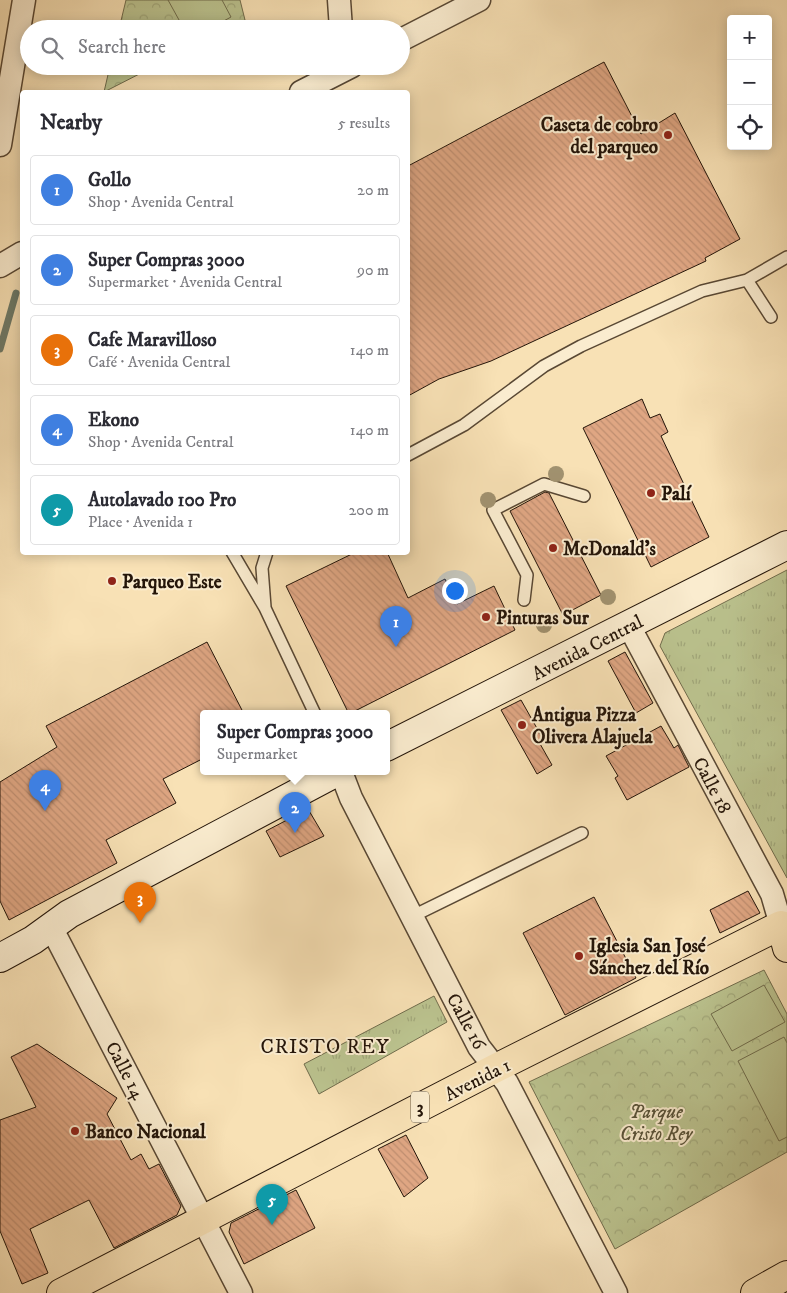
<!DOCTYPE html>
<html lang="en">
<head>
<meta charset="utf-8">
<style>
  body { margin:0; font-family:"IM FELL DW Pica",serif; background:#f7f7f7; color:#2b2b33 }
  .controls { position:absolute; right:15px; top:15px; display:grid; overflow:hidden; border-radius:5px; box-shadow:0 2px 12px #0003 }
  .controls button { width:45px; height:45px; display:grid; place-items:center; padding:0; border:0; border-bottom:1px solid #e1e1e2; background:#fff; color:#2b2b33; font:25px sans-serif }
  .you { position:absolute; left:454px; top:590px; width:18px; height:18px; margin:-12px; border:4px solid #fff; border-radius:50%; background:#1a73e8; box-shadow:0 0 0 8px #1a73e833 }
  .badge { display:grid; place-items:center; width:32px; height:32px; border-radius:50%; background:#8f2418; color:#fff; font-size:16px; font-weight:700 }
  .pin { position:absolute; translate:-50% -41px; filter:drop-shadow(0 1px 2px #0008) }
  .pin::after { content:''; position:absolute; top:26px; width:18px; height:15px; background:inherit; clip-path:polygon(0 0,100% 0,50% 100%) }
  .popup { position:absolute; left:200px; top:710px; width:190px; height:65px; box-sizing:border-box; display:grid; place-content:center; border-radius:5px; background:#fff; filter:drop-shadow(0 1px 4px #0005); font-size:16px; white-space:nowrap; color:#7c7c81 }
  .popup b { font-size:19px; color:#2b2b33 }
  .popup::after { content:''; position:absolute; left:50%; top:100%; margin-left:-10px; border:10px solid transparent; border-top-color:#fff }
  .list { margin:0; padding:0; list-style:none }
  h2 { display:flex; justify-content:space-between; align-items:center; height:65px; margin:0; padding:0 20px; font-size:21px }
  h2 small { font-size:16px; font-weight:400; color:#7c7c81 }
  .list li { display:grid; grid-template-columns:32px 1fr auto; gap:15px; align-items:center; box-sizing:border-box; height:70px; margin:0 10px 10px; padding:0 10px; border:1px solid #e1e1e2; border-radius:5px }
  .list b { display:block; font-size:19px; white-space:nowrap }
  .list p { margin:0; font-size:16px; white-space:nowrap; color:#7c7c81 }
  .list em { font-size:16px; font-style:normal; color:#7c7c81 }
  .icon { flex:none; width:28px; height:28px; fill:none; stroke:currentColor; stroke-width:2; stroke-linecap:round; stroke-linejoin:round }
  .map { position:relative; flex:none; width:787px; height:1293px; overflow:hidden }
  .search { position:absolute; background:#fff; box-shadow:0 2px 12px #0003; left:20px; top:20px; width:390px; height:55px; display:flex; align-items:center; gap:12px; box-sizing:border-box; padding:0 18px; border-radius:28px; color:#7c7c81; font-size:19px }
  .panel { position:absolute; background:#fff; box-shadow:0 2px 12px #0003; left:20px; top:90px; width:390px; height:465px; border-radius:5px }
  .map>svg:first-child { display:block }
  .grass { fill:url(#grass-tufts); stroke:#706c4c }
  .park { fill:url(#park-crowns); stroke:#706c4c }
  .garden { fill:#bbc38f; stroke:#706c4c }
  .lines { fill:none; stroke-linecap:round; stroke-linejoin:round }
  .stream { stroke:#6d7a69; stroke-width:7 }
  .building { fill:url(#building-back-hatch); stroke:#241509 }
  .lane-casing { stroke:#594834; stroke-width:14 }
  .street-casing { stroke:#594834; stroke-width:25 }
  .secondary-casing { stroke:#241509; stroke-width:30 }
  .primary-casing { stroke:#241509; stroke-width:30 }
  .lane { stroke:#faeccf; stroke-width:11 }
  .street { stroke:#faeccf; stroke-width:22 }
  .secondary { stroke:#faeccf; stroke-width:28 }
  .primary { stroke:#f8e1b5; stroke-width:28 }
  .tree { fill:#a19270 }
  .poi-dot { fill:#8f2418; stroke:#faeccf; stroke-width:2 }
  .labels { text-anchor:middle; stroke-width:4; stroke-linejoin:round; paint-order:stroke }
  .shield { fill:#faeccf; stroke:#645644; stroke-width:1 }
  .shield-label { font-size:18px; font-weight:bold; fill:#241509 }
  .poi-label { font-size:19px; font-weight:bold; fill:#241509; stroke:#faeccf; text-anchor:start }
  .street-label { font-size:19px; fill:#241509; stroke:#faeccf }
  .park-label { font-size:19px; font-style:italic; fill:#595238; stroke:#faeccf }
  .neighbourhood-label { font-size:20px; letter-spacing:1px; fill:#241509; stroke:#faeccf }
</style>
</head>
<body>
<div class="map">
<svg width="787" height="1293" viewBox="0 0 787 1293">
  <defs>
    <pattern id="grass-tufts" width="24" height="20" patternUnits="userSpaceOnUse" patternTransform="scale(1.25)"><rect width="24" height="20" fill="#bbc38f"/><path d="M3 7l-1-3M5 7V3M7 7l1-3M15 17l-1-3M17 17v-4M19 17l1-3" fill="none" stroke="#a1a77a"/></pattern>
    <pattern id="park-crowns" width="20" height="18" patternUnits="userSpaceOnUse" patternTransform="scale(1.25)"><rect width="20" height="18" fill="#bbc38f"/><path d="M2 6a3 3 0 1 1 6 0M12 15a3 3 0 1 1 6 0" fill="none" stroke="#a1a77a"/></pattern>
    <pattern id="building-back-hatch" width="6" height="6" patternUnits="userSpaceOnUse" patternTransform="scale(1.25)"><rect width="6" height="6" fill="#dfa683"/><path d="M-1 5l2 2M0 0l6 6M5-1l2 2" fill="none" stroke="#bf8e70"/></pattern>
  </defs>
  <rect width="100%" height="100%" fill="#f8e1b5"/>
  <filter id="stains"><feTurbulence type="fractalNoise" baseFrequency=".004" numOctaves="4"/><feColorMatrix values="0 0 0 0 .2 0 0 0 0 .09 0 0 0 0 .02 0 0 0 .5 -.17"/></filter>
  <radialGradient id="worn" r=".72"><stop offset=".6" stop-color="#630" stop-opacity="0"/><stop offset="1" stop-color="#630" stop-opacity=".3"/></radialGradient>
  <path class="grass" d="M787,570V878L660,646L665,633Z
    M434,996L447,1022L319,1094L304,1064Z"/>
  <path class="park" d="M126,0H240L245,20L228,29H119Z
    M110,66H155L104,92Z
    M764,970L787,1014V1152L615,1249L529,1082Z"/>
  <path class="garden" d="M168,0H222L231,17L209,29H184Z
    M764,985L785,1022L732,1051L711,1014Z
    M784,1037L787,1043V1137L779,1141L738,1061Z"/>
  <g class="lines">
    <path class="stream" d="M0,349L16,293"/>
  </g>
  <path class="building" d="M604,62L641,134L675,113L740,239L705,258L706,261L491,361L439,379L408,396V166Z
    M642,399L650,418L660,414L668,432L661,436L709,537L651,567L583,428Z
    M545,492L549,493L601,595L563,615L510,511Z
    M356,552H387L408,598L445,579L457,604L494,586L515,630L349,714L286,586Z
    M207,642L244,714H204V758L163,779L176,803L106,840L117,863L9,920L0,901V782L57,747L46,726Z
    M625,652L653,703L636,713L608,661Z
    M521,700L543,739L539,742L552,765L537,774L501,710Z
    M661,726L674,748L678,745L689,767L627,800L615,778L618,776L606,756Z
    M308,809L324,836L280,857L266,831Z
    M748,891L760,913L720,933L710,910Z
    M594,897L636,978L565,1015L523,933Z
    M37,1044L117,1098L107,1114L131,1160L141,1154L149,1169L159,1164L181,1206L177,1215L114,1248L89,1200L30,1229L48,1273L22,1284L0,1231V1120L36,1107L11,1057Z
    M406,1135L428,1178L404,1197L378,1149Z
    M296,1190L315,1228L244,1264L229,1232L231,1223Z"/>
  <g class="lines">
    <g class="lane-casing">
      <path id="lane" d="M747,280L771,317
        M408,455L464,425L544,366L581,346L702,291L747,280L787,257
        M232,552L265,608L315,714
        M524,600L527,575L493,510L544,484L584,496
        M265,607L262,568L267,552
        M413,916L582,833"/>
    </g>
    <g class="street-casing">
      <path id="street" d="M339,0L341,29
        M401,40L479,0
        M301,92L352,66
        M0,145L24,0
        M0,266L22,253
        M629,626L772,894L781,925
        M341,772L351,798L479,1047L507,1083L616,1293
        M51,927L241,1293"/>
    </g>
    <g class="secondary-casing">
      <path id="secondary" d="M386,747L787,545
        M0,958L33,940L69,914L337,772"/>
    </g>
    <g class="primary-casing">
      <path id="primary" d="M61,1293L496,1068L781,925L787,948
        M755,1293L787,1275"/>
    </g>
    <use href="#lane" class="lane"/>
    <use href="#street" class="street"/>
    <use href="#secondary" class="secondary"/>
    <use href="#primary" class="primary"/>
  </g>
  <g class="tree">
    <circle cx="556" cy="474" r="8"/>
    <circle cx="488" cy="500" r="8"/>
    <circle cx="608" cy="597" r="8"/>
    <circle cx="544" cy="625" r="8"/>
  </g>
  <g class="poi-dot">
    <circle cx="668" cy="135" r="5"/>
    <circle cx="651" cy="493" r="5"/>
    <circle cx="553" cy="548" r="5"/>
    <circle cx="112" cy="581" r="5"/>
    <circle cx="486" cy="617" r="5"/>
    <circle cx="522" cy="725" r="5"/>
    <circle cx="579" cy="956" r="5"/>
    <circle cx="75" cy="1131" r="5"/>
  </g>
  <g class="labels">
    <rect class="shield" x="411" y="1091.5" width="18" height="31" rx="4"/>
    <g class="shield-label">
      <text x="420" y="1113">3</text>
    </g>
    <g class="poi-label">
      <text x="658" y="131" text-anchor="end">Caseta de cobro<tspan x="658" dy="22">del parqueo</tspan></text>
      <text x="661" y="500">Palí</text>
      <text x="563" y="555">McDonald's</text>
      <text x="122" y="588">Parqueo Este</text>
      <text x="496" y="624">Pinturas Sur</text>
      <text x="532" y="721">Antigua Pizza<tspan x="532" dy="22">Olivera Alajuela</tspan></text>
      <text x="589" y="952">Iglesia San José<tspan x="589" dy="22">Sánchez del Río</tspan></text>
      <text x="85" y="1138">Banco Nacional</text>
    </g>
    <g class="street-label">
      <text transform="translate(587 647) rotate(-27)" y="7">Avenida Central</text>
      <text transform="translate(713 785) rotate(62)" y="7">Calle 18</text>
      <text transform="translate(467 1021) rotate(61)" y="7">Calle 16</text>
      <text transform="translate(126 1070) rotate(62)" y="7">Calle 14</text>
      <text transform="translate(477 1079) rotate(-27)" y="7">Avenida 1</text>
    </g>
    <g class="park-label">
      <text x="656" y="1118">Parque<tspan x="656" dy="22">Cristo Rey</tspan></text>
    </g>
    <g class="neighbourhood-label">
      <text x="325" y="1053">CRISTO REY</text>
    </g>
  </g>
  <rect width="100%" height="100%" filter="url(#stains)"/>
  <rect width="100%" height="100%" fill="url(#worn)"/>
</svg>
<div class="controls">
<button>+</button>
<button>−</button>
<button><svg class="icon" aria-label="locate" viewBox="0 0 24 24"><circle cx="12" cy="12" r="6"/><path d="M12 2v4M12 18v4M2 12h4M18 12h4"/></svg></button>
</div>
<div class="you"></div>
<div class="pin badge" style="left:396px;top:647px;background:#3f7fe0">1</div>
<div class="pin badge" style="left:295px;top:833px;background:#3f7fe0">2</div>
<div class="popup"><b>Super Compras 3000</b>Supermarket</div>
<div class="pin badge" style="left:140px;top:923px;background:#e8710a">3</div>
<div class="pin badge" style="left:45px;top:811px;background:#3f7fe0">4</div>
<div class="pin badge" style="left:272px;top:1225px;background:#0f9aa8">5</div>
<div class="search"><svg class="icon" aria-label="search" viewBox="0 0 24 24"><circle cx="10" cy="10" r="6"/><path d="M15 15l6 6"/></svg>Search here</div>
<section class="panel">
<h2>Nearby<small>5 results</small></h2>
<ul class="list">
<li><span class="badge" style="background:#3f7fe0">1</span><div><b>Gollo</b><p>Shop · Avenida Central</p></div><em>20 m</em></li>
<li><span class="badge" style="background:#3f7fe0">2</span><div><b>Super Compras 3000</b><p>Supermarket · Avenida Central</p></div><em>90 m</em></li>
<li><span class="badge" style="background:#e8710a">3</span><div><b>Cafe Maravilloso</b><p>Café · Avenida Central</p></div><em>140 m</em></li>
<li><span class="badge" style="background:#3f7fe0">4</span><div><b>Ekono</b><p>Shop · Avenida Central</p></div><em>140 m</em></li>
<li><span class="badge" style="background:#0f9aa8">5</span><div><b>Autolavado 100 Pro</b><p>Place · Avenida 1</p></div><em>200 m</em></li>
</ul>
</section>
</div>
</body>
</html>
